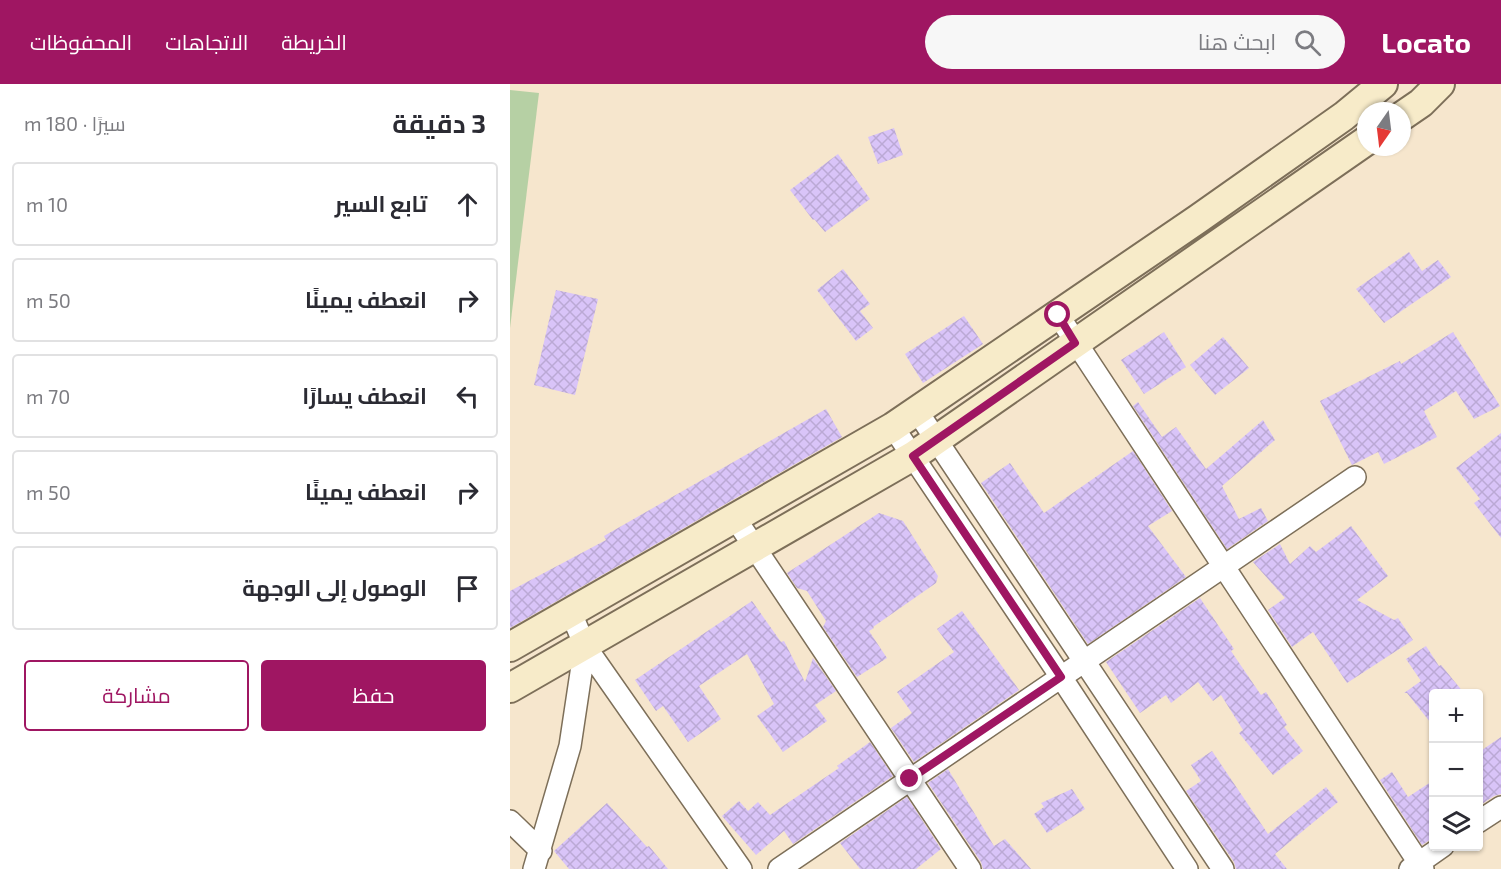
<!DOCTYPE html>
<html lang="ar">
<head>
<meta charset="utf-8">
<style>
  body { margin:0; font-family:"Exo 2",Cairo,sans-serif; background:#f7f7f7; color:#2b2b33; direction:rtl }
  .controls { position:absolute; right:18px; bottom:18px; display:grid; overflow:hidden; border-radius:6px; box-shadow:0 2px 4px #0004 }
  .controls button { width:54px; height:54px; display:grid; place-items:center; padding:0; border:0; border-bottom:2px solid #e1e1e2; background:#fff; color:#2b2b33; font:30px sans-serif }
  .compass { position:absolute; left:847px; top:18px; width:54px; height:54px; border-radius:50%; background:#fff; box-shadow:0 2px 4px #0004; rotate:194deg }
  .stop { position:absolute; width:18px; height:18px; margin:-14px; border:4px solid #9f1662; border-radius:50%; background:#fff }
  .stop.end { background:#9f1662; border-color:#fff; box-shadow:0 2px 6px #0008 }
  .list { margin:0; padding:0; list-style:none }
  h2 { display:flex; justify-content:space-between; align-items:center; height:78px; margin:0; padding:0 24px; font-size:26px }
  h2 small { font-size:20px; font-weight:400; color:#7c7c81 }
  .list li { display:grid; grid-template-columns:39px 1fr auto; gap:18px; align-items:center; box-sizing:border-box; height:84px; margin:0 12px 12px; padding:0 12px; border:2px solid #e1e1e2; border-radius:6px }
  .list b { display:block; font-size:22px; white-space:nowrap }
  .list em { font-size:20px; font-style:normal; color:#7c7c81 }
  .actions { display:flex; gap:12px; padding:18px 24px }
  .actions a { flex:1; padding:14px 0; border:2px solid #9f1662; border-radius:6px; text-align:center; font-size:21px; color:#9f1662 }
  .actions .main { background:#9f1662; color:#fff }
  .icon { flex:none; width:33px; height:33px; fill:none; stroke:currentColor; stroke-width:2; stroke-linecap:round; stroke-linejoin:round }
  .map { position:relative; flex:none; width:991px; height:785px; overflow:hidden; direction:ltr }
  header { display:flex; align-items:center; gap:36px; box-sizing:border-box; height:84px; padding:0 30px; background:#9f1662; color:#fff }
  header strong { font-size:28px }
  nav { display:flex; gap:33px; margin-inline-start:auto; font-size:21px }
  .search { width:420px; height:54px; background:#f7f7f7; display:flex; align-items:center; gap:15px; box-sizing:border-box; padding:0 21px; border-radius:33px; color:#7c7c81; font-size:22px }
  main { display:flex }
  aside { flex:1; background:#fff }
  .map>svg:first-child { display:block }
  .pitch { fill:#b6d0a4 }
  .building { fill:url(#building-cross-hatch) }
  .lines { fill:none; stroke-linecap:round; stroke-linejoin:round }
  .minor-casing { stroke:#7d6f59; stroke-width:24 }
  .secondary-casing { stroke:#7d6f59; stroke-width:32 }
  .minor { stroke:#fff; stroke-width:21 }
  .secondary { stroke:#f7ebc9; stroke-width:28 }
  .route { stroke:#9f1662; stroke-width:8 }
</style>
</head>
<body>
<header>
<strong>Locato</strong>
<div class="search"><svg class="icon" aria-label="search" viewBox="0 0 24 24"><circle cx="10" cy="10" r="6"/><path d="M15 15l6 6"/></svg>ابحث هنا</div>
<nav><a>الخريطة</a><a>الاتجاهات</a><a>المحفوظات</a></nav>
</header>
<main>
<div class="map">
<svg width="991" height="785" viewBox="0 0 991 785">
  <defs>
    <pattern id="building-cross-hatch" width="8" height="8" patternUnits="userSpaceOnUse" patternTransform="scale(1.5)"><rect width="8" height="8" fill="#d9c4f8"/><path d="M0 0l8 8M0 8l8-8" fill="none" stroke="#bba9d5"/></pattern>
  </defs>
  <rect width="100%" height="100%" fill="#f6e6cd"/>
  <path class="pitch" d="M0,6L29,9L0,244Z"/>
  <path class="building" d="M384,44L393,71L368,80L358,53Z
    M328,70L360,115L315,148L304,135L303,136L280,106Z
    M899,168L912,187L928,176L941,193L874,239L846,205Z
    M333,185L360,220L350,227L363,244L346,257L307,206Z
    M46,206L88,215L65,311L24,301Z
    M454,232L473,260L413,299L395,270Z
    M654,248L676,283L634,310L611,276Z
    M943,248L990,322L964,335L946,307L914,327L927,353L874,380L868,368L842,381L810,317L890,277L891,280Z
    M713,253L739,284L705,311L680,281Z
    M628,318L652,353L666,343L696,385L753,336L765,356L712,402L729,435L751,424L758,437L717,465L623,322Z
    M316,325L332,353L0,544V507L96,456L94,452Z
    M991,349V454L964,419L970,415L946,384Z
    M623,367L662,427L638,442L676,493L578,560L471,399L500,379L534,429Z
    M369,429L393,437L428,492L426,499L363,543L364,544L359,547L377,574L347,593L313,543L316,537L297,507L287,504L277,489Z
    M841,442L878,492L847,516L884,536L888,534L903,556L837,599L803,548L782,563L758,526L775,514L743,478L770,460L780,480L800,462L806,468Z
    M690,514L724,565L721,567L751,611L756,608L777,641L774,643L793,667L763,691L729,649L733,646L711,611L703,617L688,598L661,619L656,611L630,629L596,578Z
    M242,517L271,558L274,557L295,598L303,574L326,607L305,621L317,637L273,668L247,632L264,620L237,570L189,602L211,635L178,658L153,622L146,627L125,596Z
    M452,527L509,606L404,678L381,644L402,629L387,608L444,568L427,545Z
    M916,562L929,582L931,581L954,609H924V643L897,609H894L911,597L896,575Z
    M991,653V710L984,712L969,722V668Z
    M360,658L383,692L283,760L274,747L246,771L212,732L229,717L238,727L248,718L260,731L329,684L327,682Z
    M702,667L758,750L816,703L828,718L765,770L777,785H726L724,778L676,707L691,697L681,681Z
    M438,685L484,762L495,755L521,785H473L471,778L418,699Z
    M882,688L898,713L924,696V753L912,761L870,696Z
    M562,705L575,725L537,749L524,730L534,723L531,719Z
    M397,713L431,765L406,785H350L330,759Z
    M97,719L137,763L139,762L158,785H59L44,767Z"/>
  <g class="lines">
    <g class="minor-casing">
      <path id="minor" d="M548,231L913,785
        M407,327L713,785
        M383,343L551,593L677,785
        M225,434L460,785
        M61,529L75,562L231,785
        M0,737L31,767
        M968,738L991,723
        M24,785L60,662L75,562
        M269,785L845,393
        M900,785L933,762"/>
    </g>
    <g class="secondary-casing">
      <path id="secondary" d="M892,32L911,19L930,0
        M0,563L383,343L688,135L834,32L873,0
        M0,604L403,372L856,57"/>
    </g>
    <use href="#minor" class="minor"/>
    <use href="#secondary" class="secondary"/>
  </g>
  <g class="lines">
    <path class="route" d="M400,695L551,593L403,372L565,259L548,231"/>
  </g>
</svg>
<div class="controls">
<button>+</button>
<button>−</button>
<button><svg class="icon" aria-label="layers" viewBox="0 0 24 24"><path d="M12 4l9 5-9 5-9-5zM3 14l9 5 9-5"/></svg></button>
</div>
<svg class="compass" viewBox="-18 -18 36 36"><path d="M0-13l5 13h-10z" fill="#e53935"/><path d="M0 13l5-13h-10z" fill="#7c7c81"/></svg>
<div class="stop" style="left:548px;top:231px"></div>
<div class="stop end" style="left:400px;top:695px"></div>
</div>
<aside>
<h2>3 دقيقة<small>سيرًا · 180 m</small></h2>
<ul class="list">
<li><svg class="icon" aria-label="ahead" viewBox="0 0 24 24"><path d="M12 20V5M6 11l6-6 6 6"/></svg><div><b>تابع السير</b></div><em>10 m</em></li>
<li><svg class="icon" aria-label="right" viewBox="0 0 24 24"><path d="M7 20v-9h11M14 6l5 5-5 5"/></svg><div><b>انعطف يمينًا</b></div><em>50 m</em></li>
<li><svg class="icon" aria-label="left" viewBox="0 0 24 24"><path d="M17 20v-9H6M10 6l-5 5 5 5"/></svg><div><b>انعطف يسارًا</b></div><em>70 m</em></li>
<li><svg class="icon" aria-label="right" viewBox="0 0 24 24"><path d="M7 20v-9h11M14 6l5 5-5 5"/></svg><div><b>انعطف يمينًا</b></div><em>50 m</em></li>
<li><svg class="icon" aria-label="arrive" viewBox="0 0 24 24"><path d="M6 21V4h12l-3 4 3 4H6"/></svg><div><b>الوصول إلى الوجهة</b></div></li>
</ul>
<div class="actions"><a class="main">حفظ</a><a>مشاركة</a></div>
</aside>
</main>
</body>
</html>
